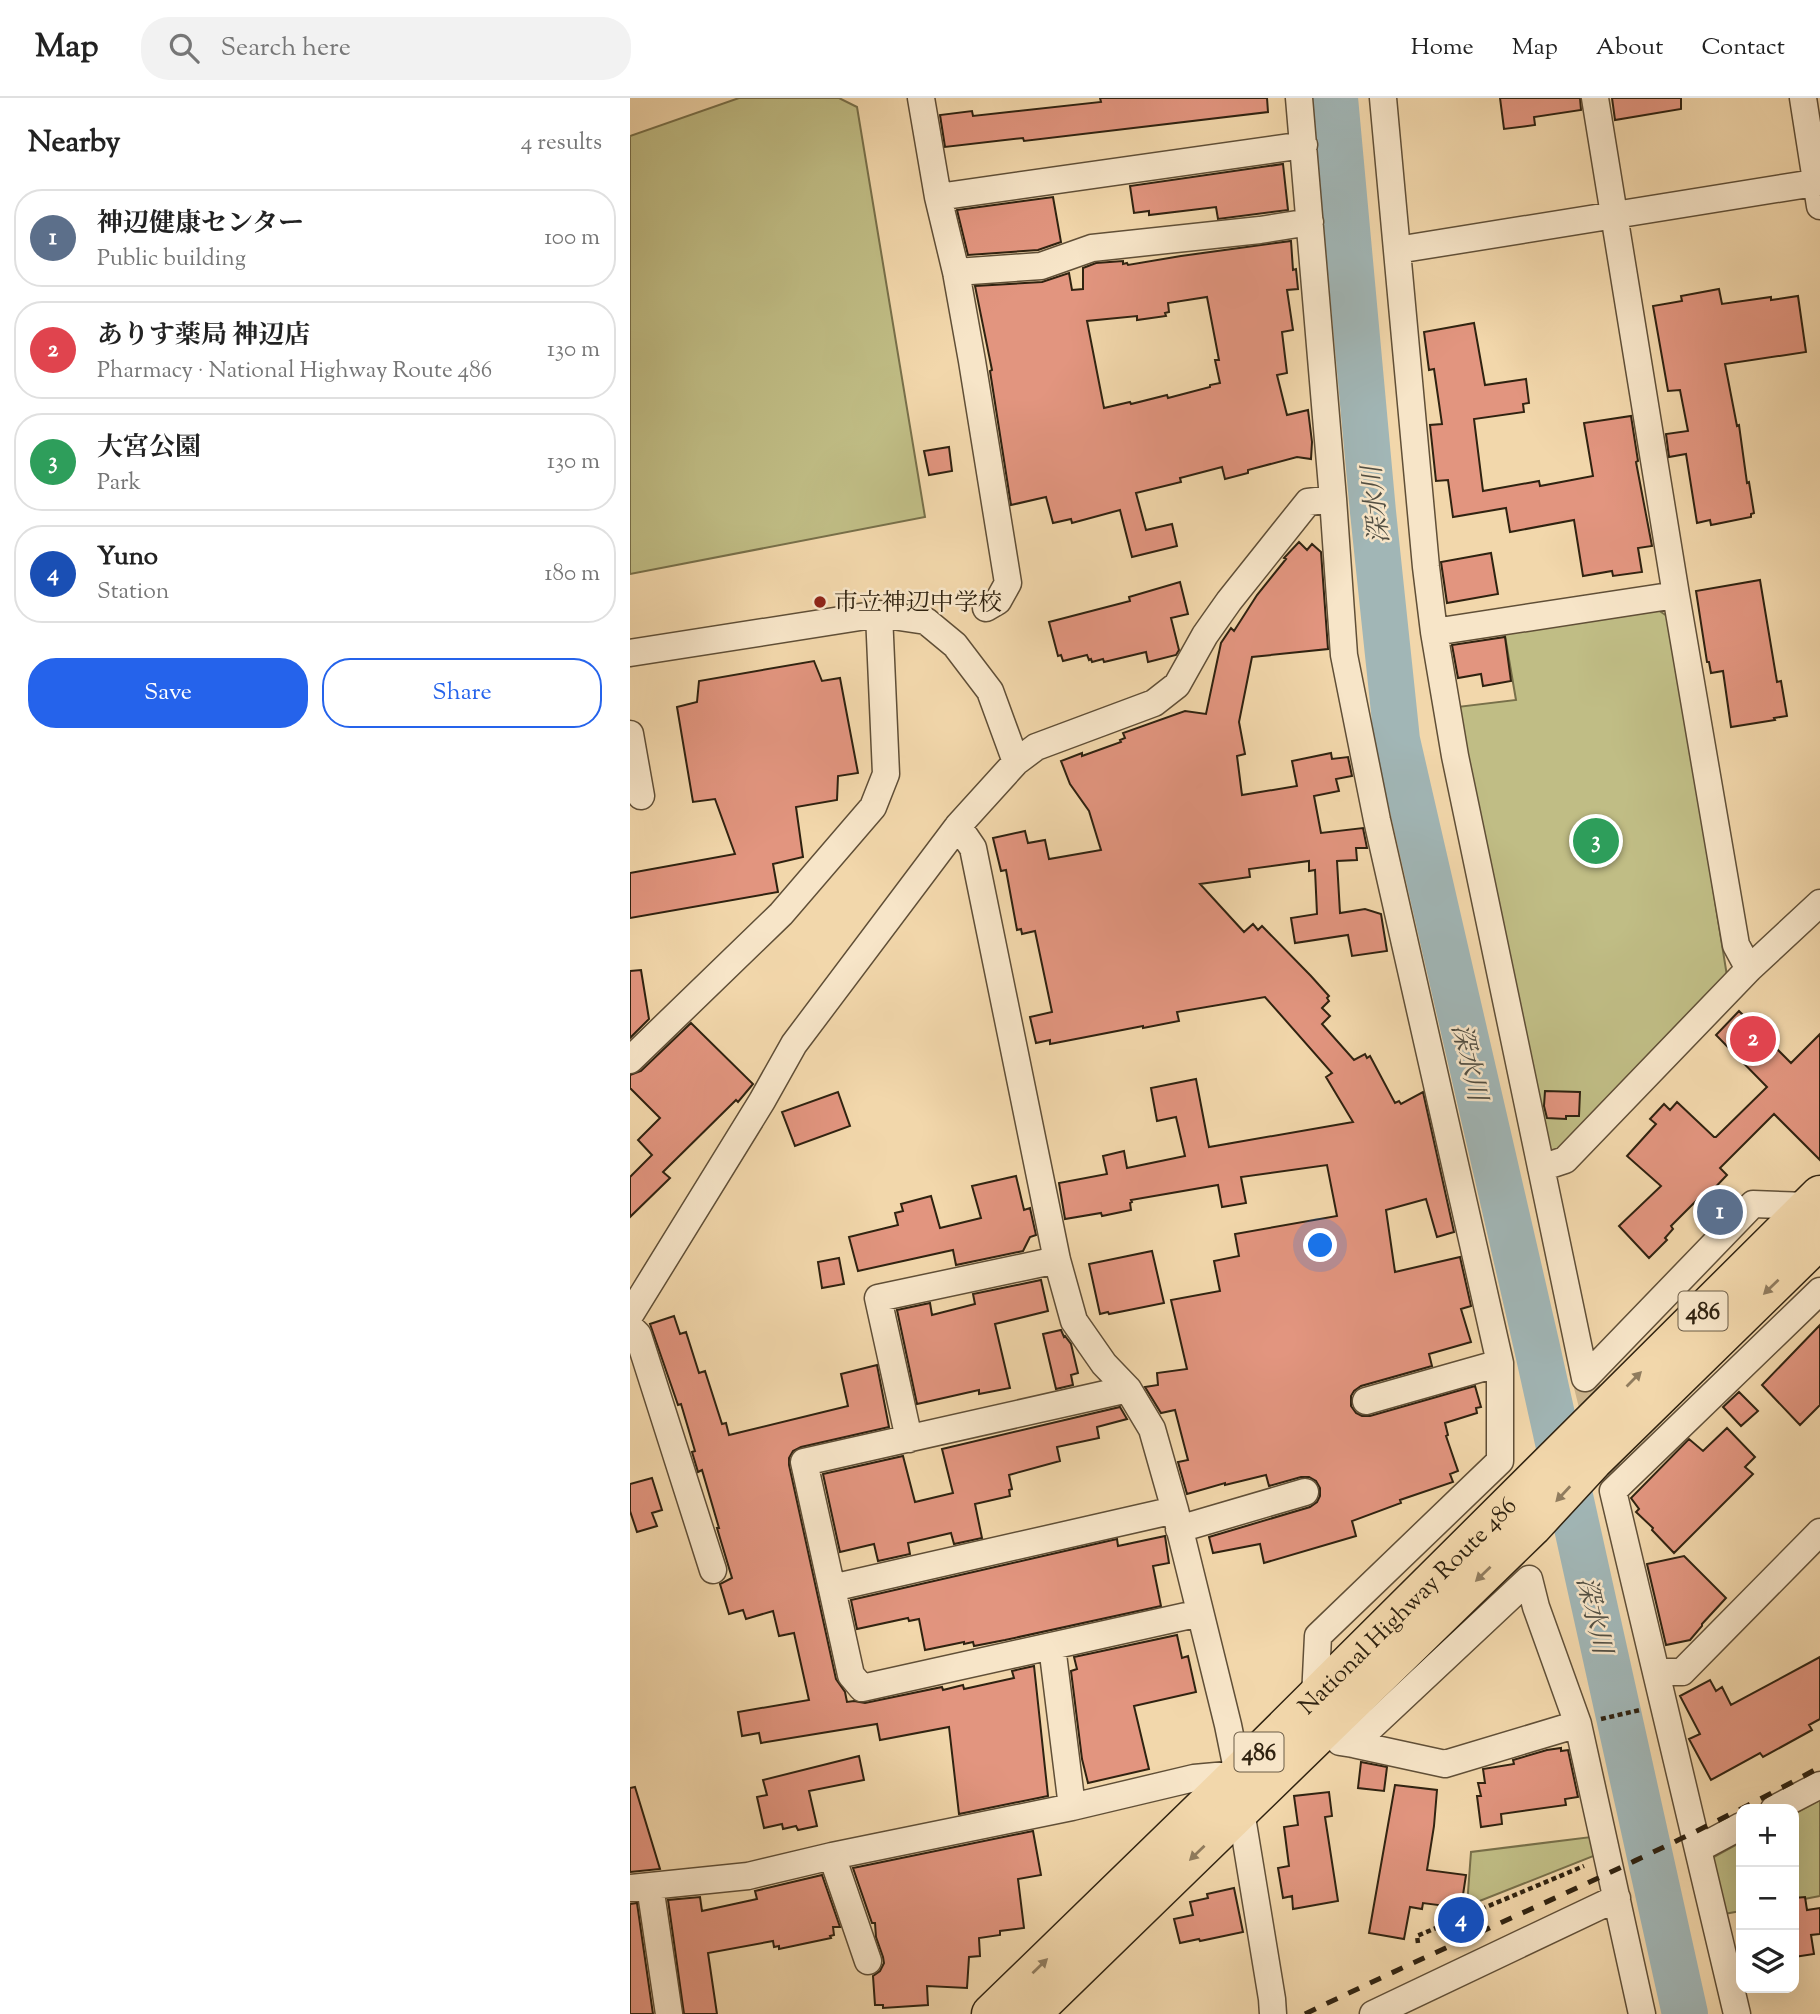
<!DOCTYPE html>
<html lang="en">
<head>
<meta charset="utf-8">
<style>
  body { margin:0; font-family:"Sorts Mill Goudy","Noto Serif JP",serif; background:#f2f2f2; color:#222 }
  .controls { position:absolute; right:21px; bottom:21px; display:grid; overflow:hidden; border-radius:14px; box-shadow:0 7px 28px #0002 }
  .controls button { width:63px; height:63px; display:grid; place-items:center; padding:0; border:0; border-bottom:2px solid #e0e0e0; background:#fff; color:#222; font:35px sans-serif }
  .you { position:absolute; left:691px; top:1148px; width:24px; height:24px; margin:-18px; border:5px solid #fff; border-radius:50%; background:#1a73e8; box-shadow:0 0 0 10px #1a73e833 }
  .badge { display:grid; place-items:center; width:46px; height:46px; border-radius:50%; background:#2563eb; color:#fff; font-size:23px; font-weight:700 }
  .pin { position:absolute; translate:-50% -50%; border:4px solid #fff; box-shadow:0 2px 7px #0006 }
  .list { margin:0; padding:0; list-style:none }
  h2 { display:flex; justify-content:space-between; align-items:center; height:91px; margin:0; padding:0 28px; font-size:30px }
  h2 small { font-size:23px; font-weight:400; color:#767676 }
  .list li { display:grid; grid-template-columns:46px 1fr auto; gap:21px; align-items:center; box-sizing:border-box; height:98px; margin:0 14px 14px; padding:0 14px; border:2px solid #e0e0e0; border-radius:28px }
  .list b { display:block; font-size:26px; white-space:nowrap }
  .list p { margin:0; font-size:23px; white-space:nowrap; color:#767676 }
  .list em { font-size:23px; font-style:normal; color:#767676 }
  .actions { display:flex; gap:14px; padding:21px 28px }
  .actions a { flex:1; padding:16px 0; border:2px solid #2563eb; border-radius:28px; text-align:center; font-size:24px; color:#2563eb }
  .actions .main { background:#2563eb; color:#fff }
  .icon { flex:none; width:38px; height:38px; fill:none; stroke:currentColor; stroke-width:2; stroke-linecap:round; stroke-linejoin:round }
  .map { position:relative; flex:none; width:1190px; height:1916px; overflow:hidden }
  header { display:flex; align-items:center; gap:42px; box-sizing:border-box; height:98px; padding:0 35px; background:#fff; border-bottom:2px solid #e0e0e0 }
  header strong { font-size:33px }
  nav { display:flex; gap:38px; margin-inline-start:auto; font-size:24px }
  .search { width:490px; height:63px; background:#f2f2f2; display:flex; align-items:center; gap:18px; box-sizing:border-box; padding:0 24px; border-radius:28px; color:#767676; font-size:26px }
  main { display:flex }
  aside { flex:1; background:#fff }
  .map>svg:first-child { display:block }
  .green { fill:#c0bd85; stroke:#78704a; stroke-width:2 }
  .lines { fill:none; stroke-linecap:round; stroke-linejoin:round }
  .river { stroke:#a1b6b6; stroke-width:46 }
  .building { fill:#e2957f; stroke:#2f2210; stroke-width:2; fill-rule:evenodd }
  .minor-tunnel { stroke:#cbb38c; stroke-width:26; stroke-dasharray:26 13; stroke-linecap:butt }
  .minor-casing { stroke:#604f37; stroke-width:29 }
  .highway-casing { stroke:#2f2210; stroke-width:41 }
  .path { stroke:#2f2210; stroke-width:4.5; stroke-dasharray:5 3.5; stroke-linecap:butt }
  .minor { stroke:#f7e5c8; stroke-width:26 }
  .highway { stroke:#f2d7ab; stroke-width:38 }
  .rail { stroke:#2f2210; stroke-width:5; stroke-dasharray:12 12; stroke-linecap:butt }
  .oneway { fill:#907c5e }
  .poi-dot { fill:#8f2418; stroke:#f7e5c8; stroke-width:2.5 }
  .labels { text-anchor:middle; stroke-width:5; stroke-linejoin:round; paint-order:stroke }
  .shield { fill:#f7e5c8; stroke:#6b5c47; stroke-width:2 }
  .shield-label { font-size:23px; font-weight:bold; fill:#2f2210 }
  .poi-label { font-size:24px; fill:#2f2210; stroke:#f7e5c8; text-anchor:start }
  .street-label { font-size:24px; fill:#2f2210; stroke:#f7e5c8 }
  .water-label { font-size:26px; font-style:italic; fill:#514e42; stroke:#f7e5c8 }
</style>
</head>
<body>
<header>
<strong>Map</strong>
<div class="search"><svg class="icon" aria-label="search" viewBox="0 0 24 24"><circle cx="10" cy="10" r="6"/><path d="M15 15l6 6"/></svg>Search here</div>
<nav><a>Home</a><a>Map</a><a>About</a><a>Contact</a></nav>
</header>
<main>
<aside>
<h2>Nearby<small>4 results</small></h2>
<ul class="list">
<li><span class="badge" style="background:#5c6f8a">1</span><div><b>神辺健康センター</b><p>Public building</p></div><em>100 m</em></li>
<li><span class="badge" style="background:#e0444e">2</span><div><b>ありす薬局 神辺店</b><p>Pharmacy · National Highway Route 486</p></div><em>130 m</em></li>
<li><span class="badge" style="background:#2e9e5b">3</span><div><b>大宮公園</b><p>Park</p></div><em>130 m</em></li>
<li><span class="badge" style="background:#1a4fb4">4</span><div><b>Yuno</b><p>Station</p></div><em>180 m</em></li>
</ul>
<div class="actions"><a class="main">Save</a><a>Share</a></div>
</aside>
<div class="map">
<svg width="1190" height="1916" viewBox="0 0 1190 1916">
  <rect width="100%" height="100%" fill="#f2d7ab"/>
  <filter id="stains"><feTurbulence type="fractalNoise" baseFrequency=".00286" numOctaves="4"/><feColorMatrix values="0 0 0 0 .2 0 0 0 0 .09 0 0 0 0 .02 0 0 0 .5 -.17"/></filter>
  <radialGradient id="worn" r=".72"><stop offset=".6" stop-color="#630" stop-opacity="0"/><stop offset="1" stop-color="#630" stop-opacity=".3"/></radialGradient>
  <path class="green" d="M109,0H209L227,9L295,419L0,476V38Z
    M1022,508L1040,520L1097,878L932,1052L920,1053L827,609L886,602L874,532Z
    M1190,1702V1798L1164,1803V1716Z
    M961,1739L966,1757L837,1808L841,1754Z
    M1111,1744V1813L1094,1816L1080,1761Z"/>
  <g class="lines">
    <path class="river" d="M705,0L743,414L767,642L906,1245L1055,1916"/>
  </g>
  <path class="building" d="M470,0H637L638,14L394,43L393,40L315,49L310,17L342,13L343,18L471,4Z
    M870,0H950L951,12L904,19L905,27L874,31Z
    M982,0H1051V11L985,22Z
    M653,66L658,112L588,121L586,109L519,117V113L504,115L500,88Z
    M423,99L431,144L408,152L338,157L327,112Z
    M661,143L663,172L666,171L668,191L657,192L663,232L652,234L657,275L647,277L657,317L678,312L682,344L681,361L667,359L618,372V375L595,381L592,369L550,380L551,384L506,395L516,432L542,426L547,448L502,459L490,412L442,425L441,421L423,425L416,399L381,407L360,273L362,272L345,188L412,184L439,175L442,192L453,191V170L466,165L493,163V166L497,165L498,167L551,158ZM577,199L589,262H585L590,285L580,287V289L538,300L537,297L501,306L500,304L474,310L457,223L507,218V222L536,218L535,215L539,214L538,205Z
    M1089,191L1092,206L1141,199V202L1168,198L1176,254L1095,266L1107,328L1109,327L1117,385L1119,384L1124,415L1121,416V419L1081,427L1080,422L1067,425L1056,356L1039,359L1036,336L1058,333L1050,292L1038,293L1023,208L1052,203L1051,198Z
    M844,225L855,287L896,281L899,305L893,306L894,314L844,321L853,393L909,383L910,388L963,378L954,325L1001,318L1008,363L1006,364L1022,448L1008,450L1012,474L983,478L982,473L953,478L944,422L880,434L876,410L823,419L818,382L806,383L800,327L812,326L804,271L799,272L794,234Z
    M319,349L322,373L299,377L294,353Z
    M669,444L677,452L682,446L691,454L698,551L622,559L609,624L615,656L607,658L612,697L667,688L662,663L701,655L702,661L718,659L722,678L706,681L709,693L684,698L691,735L733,730L737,750H726L727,762L707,763L710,815L735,811L751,816L757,853L722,858L718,837L665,845L661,820L687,816L685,772L679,773V763L619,771L620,779L570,786L614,834L623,826L628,832L632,828L681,878L699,898L697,900L699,903L692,910L700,918L692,926L724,962L735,956L737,960L740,958L765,1005L769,1003L771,1006L793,994L824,1134L807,1139L796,1101L756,1112L765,1174L830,1159L841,1208L831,1211L841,1244L799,1256L802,1268L731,1288L724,1293L721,1298V1308L726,1315L732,1318H740L845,1288L851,1309L846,1310L847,1315L815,1325L818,1337L816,1338L828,1373L820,1376L823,1384L770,1402L771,1405L722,1423L726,1438L634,1465L630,1446L583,1455L579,1439L680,1409L687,1404L690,1398V1390L686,1383L679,1379H671L639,1388L636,1377L595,1387V1385L557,1396L548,1364L558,1362L545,1312L531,1315L515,1289L528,1287L527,1275L557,1271L541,1202L590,1193L584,1163L609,1158L605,1136L707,1118L697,1067L611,1079L616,1105L592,1109L588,1087L501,1102L502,1104L500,1105L501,1112L472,1118L471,1115L435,1121L429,1085L477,1076L473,1058L494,1053L497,1070L555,1058L546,1019L527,1023L521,990L566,981L579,1049L723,1024L696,979L702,975L635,899L547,914L549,923L513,930V928L420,946V942L406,945L400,919L422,914L405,833L392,836L391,831L387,832L376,772L371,773L363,740L395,733L398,745L415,742L419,761L471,752L459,713L440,686L431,663L452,655V658L491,644L490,642L495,640L493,635L555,613L576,616L591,545L601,530L604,533L627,497L656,461L654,460Z
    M861,455L868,496L817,505L811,464Z
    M1130,482L1147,584L1151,583L1157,618L1144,620L1145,622L1101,629L1093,573L1081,575L1079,564H1077L1066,493Z
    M550,484L558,516L541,520L549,552L546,557L518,564L516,554L474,564L473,561L462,564L461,561L459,562L457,557L433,563L431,557L428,558L419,524L500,503L499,499Z
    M875,539L881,583L853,588L851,576L828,580L822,547Z
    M184,563L192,583L210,580L228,675L208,678L207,702L166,709L173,759L143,766L148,794L0,820V775L105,756L85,701L63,704L47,609L67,604L69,583Z
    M11,872L19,921L0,940V873Z
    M1109,913L1161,965L1190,936V1062L1144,1016L1090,1070L1097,1077L1076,1099L1073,1096L1041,1128L1043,1131L1035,1140L1037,1142L1019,1160L989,1128L1031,1088L997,1058L1026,1026L1020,1021L1034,1006L1040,1012L1047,1004L1084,1039H1086L1137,989L1086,937Z
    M61,925L123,986L108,1004L106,1002L33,1074L40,1080L0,1119V1079L22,1057L8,1042L30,1020L0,990V977L11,973Z
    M915,993L950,994L949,1018H936V1021L917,1020L914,1008Z
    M208,994L220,1028L165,1048L152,1014Z
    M386,1078L394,1112L400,1110L406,1137L400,1139L393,1153L326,1167L323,1152L228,1173L219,1139L268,1127L265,1115L273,1113L271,1106L301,1098L310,1130L351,1120L342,1088Z
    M522,1153L534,1205L479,1216L478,1214L470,1216L459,1166Z
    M209,1160L214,1186L192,1190L188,1164Z
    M411,1182L418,1213L365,1226L380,1290L349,1296V1292L287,1306L267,1212L300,1205L302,1217L345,1206L343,1196Z
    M44,1218L50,1236L56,1234L69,1275L75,1273L92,1326L96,1325L99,1337L218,1308L211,1276L247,1267L259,1329L171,1349L163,1353L159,1360V1367L206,1581L215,1594L217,1604L224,1603L235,1605L312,1589L313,1592L333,1587L334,1591L384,1580L382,1573L404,1568L418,1698L329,1716L319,1629L250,1642L247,1626L131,1645L129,1635L112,1638L108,1614L179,1602L164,1535L149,1538L143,1513L116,1521L113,1512L99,1516L90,1486L102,1480L87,1430H89L72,1372L68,1374L62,1354L65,1353L51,1306L48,1307L20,1226Z
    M1190,1227V1307L1170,1327L1132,1287Z
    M431,1232L434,1239L435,1238L441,1246L448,1275L441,1277L443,1287L426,1291L413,1236Z
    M1109,1294L1128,1313L1111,1328L1093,1309Z
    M490,1309L497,1321L467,1329L469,1340L427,1349L430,1363L379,1377L382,1391L379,1392L380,1398L345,1406L352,1440L324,1446L321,1435L278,1445L280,1456L248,1463L244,1446L210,1454L193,1376L273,1358L285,1404L323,1395L312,1351Z
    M1097,1330L1125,1359L1115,1369L1123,1376L1044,1455L1022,1432L1023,1430L1006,1414L1009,1411L1001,1400L1059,1341L1073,1353Z
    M22,1380L32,1412L22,1415L27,1428L7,1434L0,1413V1386Z
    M535,1438L539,1465L523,1468L531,1508L375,1542L344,1548L343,1544L334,1546V1544L295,1552L289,1521L279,1523L278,1520L227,1531L221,1502L487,1441L488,1448Z
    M1054,1458L1096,1500L1072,1526V1528L1060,1542L1036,1547L1017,1466Z
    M547,1537L552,1560L558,1558L566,1594L504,1608L519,1671L458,1685L452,1661L441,1573L447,1571L444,1559Z
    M1190,1559V1621L1179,1627L1182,1632L1133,1659L1130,1655L1081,1682L1059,1641L1070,1636L1050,1598L1080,1582L1086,1593L1092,1589L1101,1607Z
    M931,1650V1653L938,1652L948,1699L935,1701L936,1707L871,1716L872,1726L851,1729L847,1698H851L848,1685H855L853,1671L884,1666L883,1662L917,1652Z
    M229,1658L234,1682L179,1693L187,1728L168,1732L166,1728L153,1731L152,1726L134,1730L127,1699L137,1697L133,1682Z
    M731,1664L757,1669L754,1693L728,1690Z
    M765,1687L807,1692L804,1728L797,1772L836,1777L831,1810L793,1805L792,1811L780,1809L774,1841L739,1835Z
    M5,1689L30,1771L0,1774V1690Z
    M699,1694L702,1718L695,1719L708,1803L663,1811L662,1798L653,1800L648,1770L659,1768L654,1729L668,1727L664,1698Z
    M403,1733L411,1777L388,1781L394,1830L370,1833V1837L349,1840L350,1858L339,1859L337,1890L297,1888L298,1907L253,1910V1907H245L243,1878L250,1873L254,1865L253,1859L246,1839L245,1825H242L223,1770Z
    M192,1777L210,1829H203L204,1837L200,1838L201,1840L149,1851V1848L144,1849L143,1843L78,1855L87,1916H54L38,1802L70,1799L72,1813L127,1801L125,1793Z
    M604,1790L613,1834L570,1843L569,1841L550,1845L544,1821L563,1817L560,1804L578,1800L577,1796Z
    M1175,1799L1177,1812L1190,1810V1836L1181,1837L1184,1856L1164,1859V1800Z
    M7,1805L23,1916H0V1806Z"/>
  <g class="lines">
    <path class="minor-tunnel" d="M955,1280L983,1393"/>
    <g class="minor-casing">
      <path id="minor" d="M291,0L308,99L326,174L342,263L378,485L368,503L356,510
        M669,0L703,401L714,557L747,722L870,1265V1363L688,1538L685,1599
        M753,0L796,469L804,534L825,658L955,1280
        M965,0L1046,497L1106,847L1119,871
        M1173,0L1190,108
        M308,99L674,47
        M767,152L1190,84
        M326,174L411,168L462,150L630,132L680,124
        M804,534L1046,497
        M0,555L249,516L296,523L325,547L360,593L386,664
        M0,636L11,698
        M328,728L343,750L427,1162L444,1223L474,1266L498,1291L522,1331L545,1412L598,1627L608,1676L611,1713L642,1901L643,1916
        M0,962L151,816L243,709L256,676L249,516
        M911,1070L935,1062L1119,871L1190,805
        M0,1217L132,1003L164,946L328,728L386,664L406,649L524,605L547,587L575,537L599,503L678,404L703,401
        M0,1229L8,1237L83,1472
        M955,1280L1123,1106L1179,1108
        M498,1291L174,1364L221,1577L232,1590L570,1515
        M736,1303L870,1265
        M279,1341L248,1200L427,1162
        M549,1431L675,1394
        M202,1490L545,1412
        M422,1548L442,1709
        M1027,1574H1052L1190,1434
        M710,1644L723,1646L815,1666L948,1626
        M723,1646L899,1481L906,1509L948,1626L1012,1916
        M1144,1711L1190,1687
        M1068,1751L1111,1728
        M202,1758L238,1863
        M20,1788L39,1916
        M0,1790L118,1778L202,1758L442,1709L564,1680L608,1676
        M743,1916L987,1800
        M1107,1916L983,1393L1190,1193"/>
    </g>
    <g class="highway-casing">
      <g id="highway">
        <path id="s1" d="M361,1916L608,1676L1190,1097"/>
        <path d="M401,1916L902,1429L963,1363L1190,1141"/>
      </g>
    </g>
    <path class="path" d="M971,1621L1010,1612
      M788,1845L787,1838L954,1768"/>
    <use href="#minor" class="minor"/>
    <use href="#highway" class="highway"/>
    <path class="rail" d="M675,1916C846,1833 1023,1761 1190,1669"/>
  </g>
  <defs><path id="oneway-solid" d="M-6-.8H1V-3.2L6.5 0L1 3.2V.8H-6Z" transform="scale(1.75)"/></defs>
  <g class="oneway">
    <use href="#oneway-solid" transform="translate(1141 1189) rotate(136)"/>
    <use href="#oneway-solid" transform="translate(1004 1281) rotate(-45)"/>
    <use href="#oneway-solid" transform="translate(933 1396) rotate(133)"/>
    <use href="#oneway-solid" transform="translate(853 1476) rotate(136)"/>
    <use href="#oneway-solid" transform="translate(567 1755) rotate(136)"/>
    <use href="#oneway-solid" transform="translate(410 1868) rotate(-44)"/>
  </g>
  <circle class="poi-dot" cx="190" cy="504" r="7"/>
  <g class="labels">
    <g class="shield">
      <rect x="1048.5" y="1193.5" width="49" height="39" rx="5"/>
      <rect x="604.5" y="1634.5" width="49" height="39" rx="5"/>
    </g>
    <g class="shield-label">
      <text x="1073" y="1221">486</text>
      <text x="629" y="1662">486</text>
    </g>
    <g class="poi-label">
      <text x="204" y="512">市立神辺中学校</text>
    </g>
    <g class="street-label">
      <text dy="8" stroke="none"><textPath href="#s1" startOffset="583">National Highway Route 486</textPath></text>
    </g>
    <g class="water-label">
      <text transform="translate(745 407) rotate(-96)" y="9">深水川</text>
      <text transform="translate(840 964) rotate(77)" y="9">深水川</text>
      <text transform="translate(965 1517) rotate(77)" y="9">深水川</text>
    </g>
  </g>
  <rect width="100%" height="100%" filter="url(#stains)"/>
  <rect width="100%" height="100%" fill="url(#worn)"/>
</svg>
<div class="controls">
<button>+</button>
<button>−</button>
<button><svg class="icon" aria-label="layers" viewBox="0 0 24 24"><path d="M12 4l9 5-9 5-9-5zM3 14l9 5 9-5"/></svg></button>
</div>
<div class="you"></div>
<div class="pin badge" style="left:1090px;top:1114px;background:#5c6f8a">1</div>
<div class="pin badge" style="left:1123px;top:941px;background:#e0444e">2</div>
<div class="pin badge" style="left:966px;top:743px;background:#2e9e5b">3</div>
<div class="pin badge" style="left:831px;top:1822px;background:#1a4fb4">4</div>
</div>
</main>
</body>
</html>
